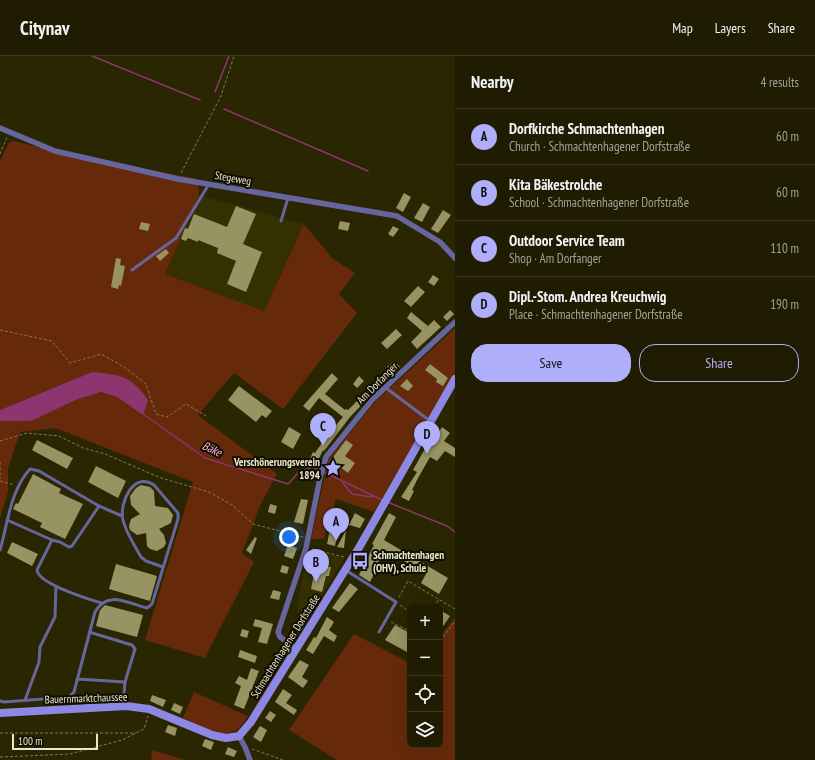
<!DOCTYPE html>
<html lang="en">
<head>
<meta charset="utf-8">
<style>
  body { margin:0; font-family:"PT Sans Narrow",sans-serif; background:#2c2910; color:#f1f3f6 }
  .controls { position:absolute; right:12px; bottom:12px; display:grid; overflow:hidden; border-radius:8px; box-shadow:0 4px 16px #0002 }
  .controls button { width:36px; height:36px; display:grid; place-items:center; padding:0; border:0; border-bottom:1px solid #3c3a23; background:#1f1c01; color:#f1f3f6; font:20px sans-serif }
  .scale { position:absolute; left:12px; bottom:10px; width:86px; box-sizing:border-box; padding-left:4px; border:2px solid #e8e7cd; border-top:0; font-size:11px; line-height:14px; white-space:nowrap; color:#e8e7cd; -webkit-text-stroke:3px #100e00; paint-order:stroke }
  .you { position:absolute; left:289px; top:481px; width:14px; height:14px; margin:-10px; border:3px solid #fff; border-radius:50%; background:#1a73e8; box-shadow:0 0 0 6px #1a73e833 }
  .badge { display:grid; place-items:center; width:26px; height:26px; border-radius:50%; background:#afaefa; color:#111; font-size:13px; font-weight:700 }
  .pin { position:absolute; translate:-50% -33px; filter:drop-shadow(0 1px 2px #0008) }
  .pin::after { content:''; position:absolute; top:21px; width:14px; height:12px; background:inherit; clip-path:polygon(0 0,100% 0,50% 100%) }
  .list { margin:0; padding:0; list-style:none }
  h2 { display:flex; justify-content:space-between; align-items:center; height:52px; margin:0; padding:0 16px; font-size:17px }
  h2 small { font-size:13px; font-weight:400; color:#a1a199 }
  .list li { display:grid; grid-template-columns:26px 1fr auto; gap:12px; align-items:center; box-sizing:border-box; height:56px; padding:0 16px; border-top:1px solid #3c3a23 }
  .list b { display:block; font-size:15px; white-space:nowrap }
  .list p { margin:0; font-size:13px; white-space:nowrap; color:#a1a199 }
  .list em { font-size:13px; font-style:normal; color:#a1a199 }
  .actions { display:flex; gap:8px; padding:12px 16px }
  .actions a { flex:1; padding:9px 0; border:1px solid #afaefa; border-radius:16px; text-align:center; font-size:14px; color:#afaefa }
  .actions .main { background:#afaefa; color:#111 }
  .icon { flex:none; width:22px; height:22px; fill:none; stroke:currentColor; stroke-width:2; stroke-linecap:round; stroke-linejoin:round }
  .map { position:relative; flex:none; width:455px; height:704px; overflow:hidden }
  header { display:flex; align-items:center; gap:24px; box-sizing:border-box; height:56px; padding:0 20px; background:#1f1c01; border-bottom:1px solid #3c3a23 }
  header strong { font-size:19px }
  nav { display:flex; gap:22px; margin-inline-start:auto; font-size:14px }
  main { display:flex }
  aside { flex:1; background:#1f1c01 }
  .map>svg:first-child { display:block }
  .built { fill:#343002 }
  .green { fill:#662a0b }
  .water { fill:#8d356e }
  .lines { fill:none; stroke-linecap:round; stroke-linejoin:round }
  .stream { stroke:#8d356e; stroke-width:1.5 }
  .building { fill:#979362 }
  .path { stroke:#7c7a5a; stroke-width:1; stroke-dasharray:3 2; stroke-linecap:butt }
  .service { stroke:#66659e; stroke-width:3 }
  .minor { stroke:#66659e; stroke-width:5.5 }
  .secondary { stroke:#8c88e4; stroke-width:8 }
  .labels { text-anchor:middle; stroke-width:4; stroke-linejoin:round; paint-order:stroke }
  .street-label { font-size:11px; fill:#e8e7cd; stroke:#100e00 }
  .poi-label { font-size:11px; font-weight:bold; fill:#e8e7cd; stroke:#100e00; text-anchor:end }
  .water-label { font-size:12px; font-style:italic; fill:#fcb3dd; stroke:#100e00 }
</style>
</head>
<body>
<header>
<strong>Citynav</strong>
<nav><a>Map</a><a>Layers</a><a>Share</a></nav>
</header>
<main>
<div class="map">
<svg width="455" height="704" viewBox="0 0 455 704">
  <rect width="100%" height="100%" fill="#292601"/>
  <path class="built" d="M199,139L304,168L264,255L165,218Z
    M312,495L344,502L296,584L298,544L306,507H310Z"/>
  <path class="green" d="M13,85L76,100L198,123L199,139L165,218L264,255L304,168L333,203L355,217L339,238L357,257L283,353L234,317L198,359L277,418L260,450L242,497L254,506L205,602L145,584L193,426L55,372L20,376L8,412V436L0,462V365H30L78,343L101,336L117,341L142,358L148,344L92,316L0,354V105L9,87Z
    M455,272V317L374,456L336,443L324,483H311L328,404L374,347Z
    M455,562V704H337L289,674L354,578L410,607V689H440V580Z
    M194,636L248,660C230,692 209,673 183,662Z
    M152,694L185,704H151Z"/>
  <path class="water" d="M92,316C121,319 130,319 148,344L143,359L117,341L101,336L78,343L31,365H0V354Z"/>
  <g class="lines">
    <path class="stream" d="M92,0L200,44
      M215,36L229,0
      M224,53L368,115
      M142,357L205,402L288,428L299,416L313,411L321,415
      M324,416L382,444
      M343,427L352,438L372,441
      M387,446L447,470L455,476"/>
  </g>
  <path class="building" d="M404,137L411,141L403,156L396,152Z
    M423,147L430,151L422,166L414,162Z
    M236,150L256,158L243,188L262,196L246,236L227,228L236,205L217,197L218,192L198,184V186L188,182L186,185L181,183L185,172L188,173L194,158L227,171Z
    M443,154L451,159L438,177L431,173Z
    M340,165L350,167L348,175L338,173Z
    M141,166L150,168L148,175L139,173Z
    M393,170L399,173L393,181L388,178Z
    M166,193L169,197L160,205L156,200Z
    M116,202L121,203L120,209L125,210L121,230L119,229L118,233L111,231Z
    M433,219L439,223L434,230L428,226Z
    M418,230L425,236L411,251L404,245Z
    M450,254L454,258L447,265L443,261Z
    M411,256L428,270L434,264L441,271L417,293L411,286L422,275L407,262Z
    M396,273L402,279L387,293L381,287Z
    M394,305L400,311L393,317L387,311Z
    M430,308L448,322L443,330L436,326L437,323L425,314Z
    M332,317L338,323L325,338L345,354L346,353L348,354L357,345L358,346L372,329L377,333L350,361L324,395L323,394L315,411L308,407L313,396L315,397L326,381L310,369L314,364L327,375L333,367L336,369L343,361L319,342L309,355L303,350Z
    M359,320L364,325L357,332L353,328Z
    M407,323L413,330L408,335L400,330Z
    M239,330L272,355L266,362L262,359L256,366L228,344Z
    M289,371L301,378L293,393L281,386Z
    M442,371L450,377L444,385L455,392V401L445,395L437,405L430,401L417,424L412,434L414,435L409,445L401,441L417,416L413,414L427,389L429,391Z
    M37,384L73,402L67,413L32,394Z
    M346,384L353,389L345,400L355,407L348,417L331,404Z
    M96,410L126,425L118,442L88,426Z
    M33,418L61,433L59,437L83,448L65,483L40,471L42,467L13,453L16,447L18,448Z
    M141,429L150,431L154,435L155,450L168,452L173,459L171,467L159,473L164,479L166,487L164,491L157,495L150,493L147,490L146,477L137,479L130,474L129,470L131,463L140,458L131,449L130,440L136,432Z
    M301,443L308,444L303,468L294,466Z
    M270,448L277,450L275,458L268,456Z
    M355,457L365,463L360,472L349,469Z
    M389,457L396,461L384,484L448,522L439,538L421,527L426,518L385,494L372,517L374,518L370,526L359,519L374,489L372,488Z
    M331,468L339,470L335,490L327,488Z
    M346,474L344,492L337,491Z
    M255,481L257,482L251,498L246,494Z
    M12,486L38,498L32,510L7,497Z
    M288,489L297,492L293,503L284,500Z
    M116,508L157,520L150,545L109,533Z
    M311,508L331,511L329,520H326L322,536L311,533L314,518L308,517Z
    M282,509L289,511L287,518L280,516Z
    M350,527L358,533L339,556L332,552Z
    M273,534L281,536L279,544L270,542Z
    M105,549L143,559L137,581L96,570L100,554Z
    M440,554L450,560L440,575Z
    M327,561L334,566L329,574L337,580L334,586L324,580L313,598L306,594L314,581L316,582Z
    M255,563L273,568L267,588L258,586L262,572L253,570Z
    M395,569L410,577V591L407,596L385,584Z
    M242,573L249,575L247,582L240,580Z
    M240,594L257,600L255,607L238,601Z
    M300,604L309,609L302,621L308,625L303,632L288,621Z
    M251,612L259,615L244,653L234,649L241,630L235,627L239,620L247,624Z
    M283,633L292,639L286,647L297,654L294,659L275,646Z
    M152,639L166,644L163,651L150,645Z
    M174,647L183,651L180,658L171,654Z
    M270,655L276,659L271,666L265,662Z
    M168,669L177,672L175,680L165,676Z
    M260,670L267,674L261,686L253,681Z
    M205,683L214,686L211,694L202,690Z
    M228,691L237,695L234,701L225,698Z"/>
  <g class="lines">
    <path class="path" d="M0,98L7,81
      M181,117L221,40L234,0
      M0,274L52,285L70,307L101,298L124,311L146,328L156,358L167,361L186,348L206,360
      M0,385L27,377L59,380L83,392L105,398L161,422L209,436L232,449L253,468L303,481
      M0,406V423
      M0,425L14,429
      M312,493L344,501
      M399,541L408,525L455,553
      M400,549L410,556
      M434,551L439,543
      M391,566L410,575
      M440,585L455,565
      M0,677H136
      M252,693L283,704
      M0,701L70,698L122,684L144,673L148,660"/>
    <path class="service" d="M281,165L288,142
      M132,214L176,182L209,128
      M386,332L430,365
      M99,450L72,490L69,491L60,486L52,484L37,514C38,528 89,543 101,547
      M7,464L52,484
      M0,494C8,467 10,435 30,413L39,415L99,450L122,460
      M347,515L396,546L379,576
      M77,623L125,626L135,593L132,589L89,576
      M25,644L39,606L40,591L55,561L56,530
      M0,645L4,646L69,641L74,636L95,556C107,534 127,547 147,552L152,548L178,463V457L154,429C133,415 119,447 123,464C126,477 135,490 141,501L146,505L163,511
      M123,649L125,626"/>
    <path class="minor" d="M0,72L55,95L178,123L397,160L440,186L455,202
      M296,592L280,581L278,576L306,492L320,422L326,401L372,344L455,266
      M239,680L245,691L250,704"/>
    <path class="secondary" d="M0,657L126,650L149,653L212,679L226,682L239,680L251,666L360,490L455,323"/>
  </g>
  <defs>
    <g id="sight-bare" transform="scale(1.38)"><path d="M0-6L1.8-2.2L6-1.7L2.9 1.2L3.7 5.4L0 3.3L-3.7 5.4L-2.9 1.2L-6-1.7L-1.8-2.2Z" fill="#afaefa" stroke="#100e00" stroke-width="2.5" paint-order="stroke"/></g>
    <g id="bus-bare" transform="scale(1.38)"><path d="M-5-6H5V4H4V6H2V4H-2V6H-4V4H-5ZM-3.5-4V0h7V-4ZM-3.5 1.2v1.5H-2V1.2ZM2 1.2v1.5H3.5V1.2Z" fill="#afaefa" stroke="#100e00" stroke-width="2.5" paint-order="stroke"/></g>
  </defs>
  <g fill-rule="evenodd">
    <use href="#sight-bare" x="333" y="412"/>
    <use href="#bus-bare" x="360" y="505"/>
  </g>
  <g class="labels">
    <g class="street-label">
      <text transform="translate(233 122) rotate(10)" y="4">Stegeweg</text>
      <text transform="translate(377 327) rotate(-45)" y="4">Am Dorfanger</text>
      <text transform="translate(285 590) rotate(-58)" y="4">Schmachtenhagener Dorfstraße</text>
      <text transform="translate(86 642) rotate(-2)" y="4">Bauernmarktchaussee</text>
    </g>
    <g class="poi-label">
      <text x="320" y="410">Verschönerungsverein<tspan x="320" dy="13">1894</tspan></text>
      <text x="373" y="503" text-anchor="start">Schmachtenhagen<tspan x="373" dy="13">(OHV), Schule</tspan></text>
    </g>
    <g class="water-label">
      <text transform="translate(212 393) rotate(25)" y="4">Bäke</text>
    </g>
  </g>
</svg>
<div class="controls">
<button>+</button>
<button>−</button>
<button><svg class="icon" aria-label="locate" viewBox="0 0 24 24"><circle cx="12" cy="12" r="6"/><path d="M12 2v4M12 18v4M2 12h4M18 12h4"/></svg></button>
<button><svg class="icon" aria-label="layers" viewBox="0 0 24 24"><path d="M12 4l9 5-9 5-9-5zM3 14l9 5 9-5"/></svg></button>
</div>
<div class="scale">100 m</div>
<div class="you"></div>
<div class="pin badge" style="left:336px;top:485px">A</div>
<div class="pin badge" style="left:316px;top:526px">B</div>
<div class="pin badge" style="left:323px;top:390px">C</div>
<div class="pin badge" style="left:427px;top:398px">D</div>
</div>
<aside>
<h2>Nearby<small>4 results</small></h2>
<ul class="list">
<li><span class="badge">A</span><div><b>Dorfkirche Schmachtenhagen</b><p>Church · Schmachtenhagener Dorfstraße</p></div><em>60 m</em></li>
<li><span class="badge">B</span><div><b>Kita Bäkestrolche</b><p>School · Schmachtenhagener Dorfstraße</p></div><em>60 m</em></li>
<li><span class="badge">C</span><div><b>Outdoor Service Team</b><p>Shop · Am Dorfanger</p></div><em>110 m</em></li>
<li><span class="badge">D</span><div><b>Dipl.-Stom. Andrea Kreuchwig</b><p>Place · Schmachtenhagener Dorfstraße</p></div><em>190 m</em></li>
</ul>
<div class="actions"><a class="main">Save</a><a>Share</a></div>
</aside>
</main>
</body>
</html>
